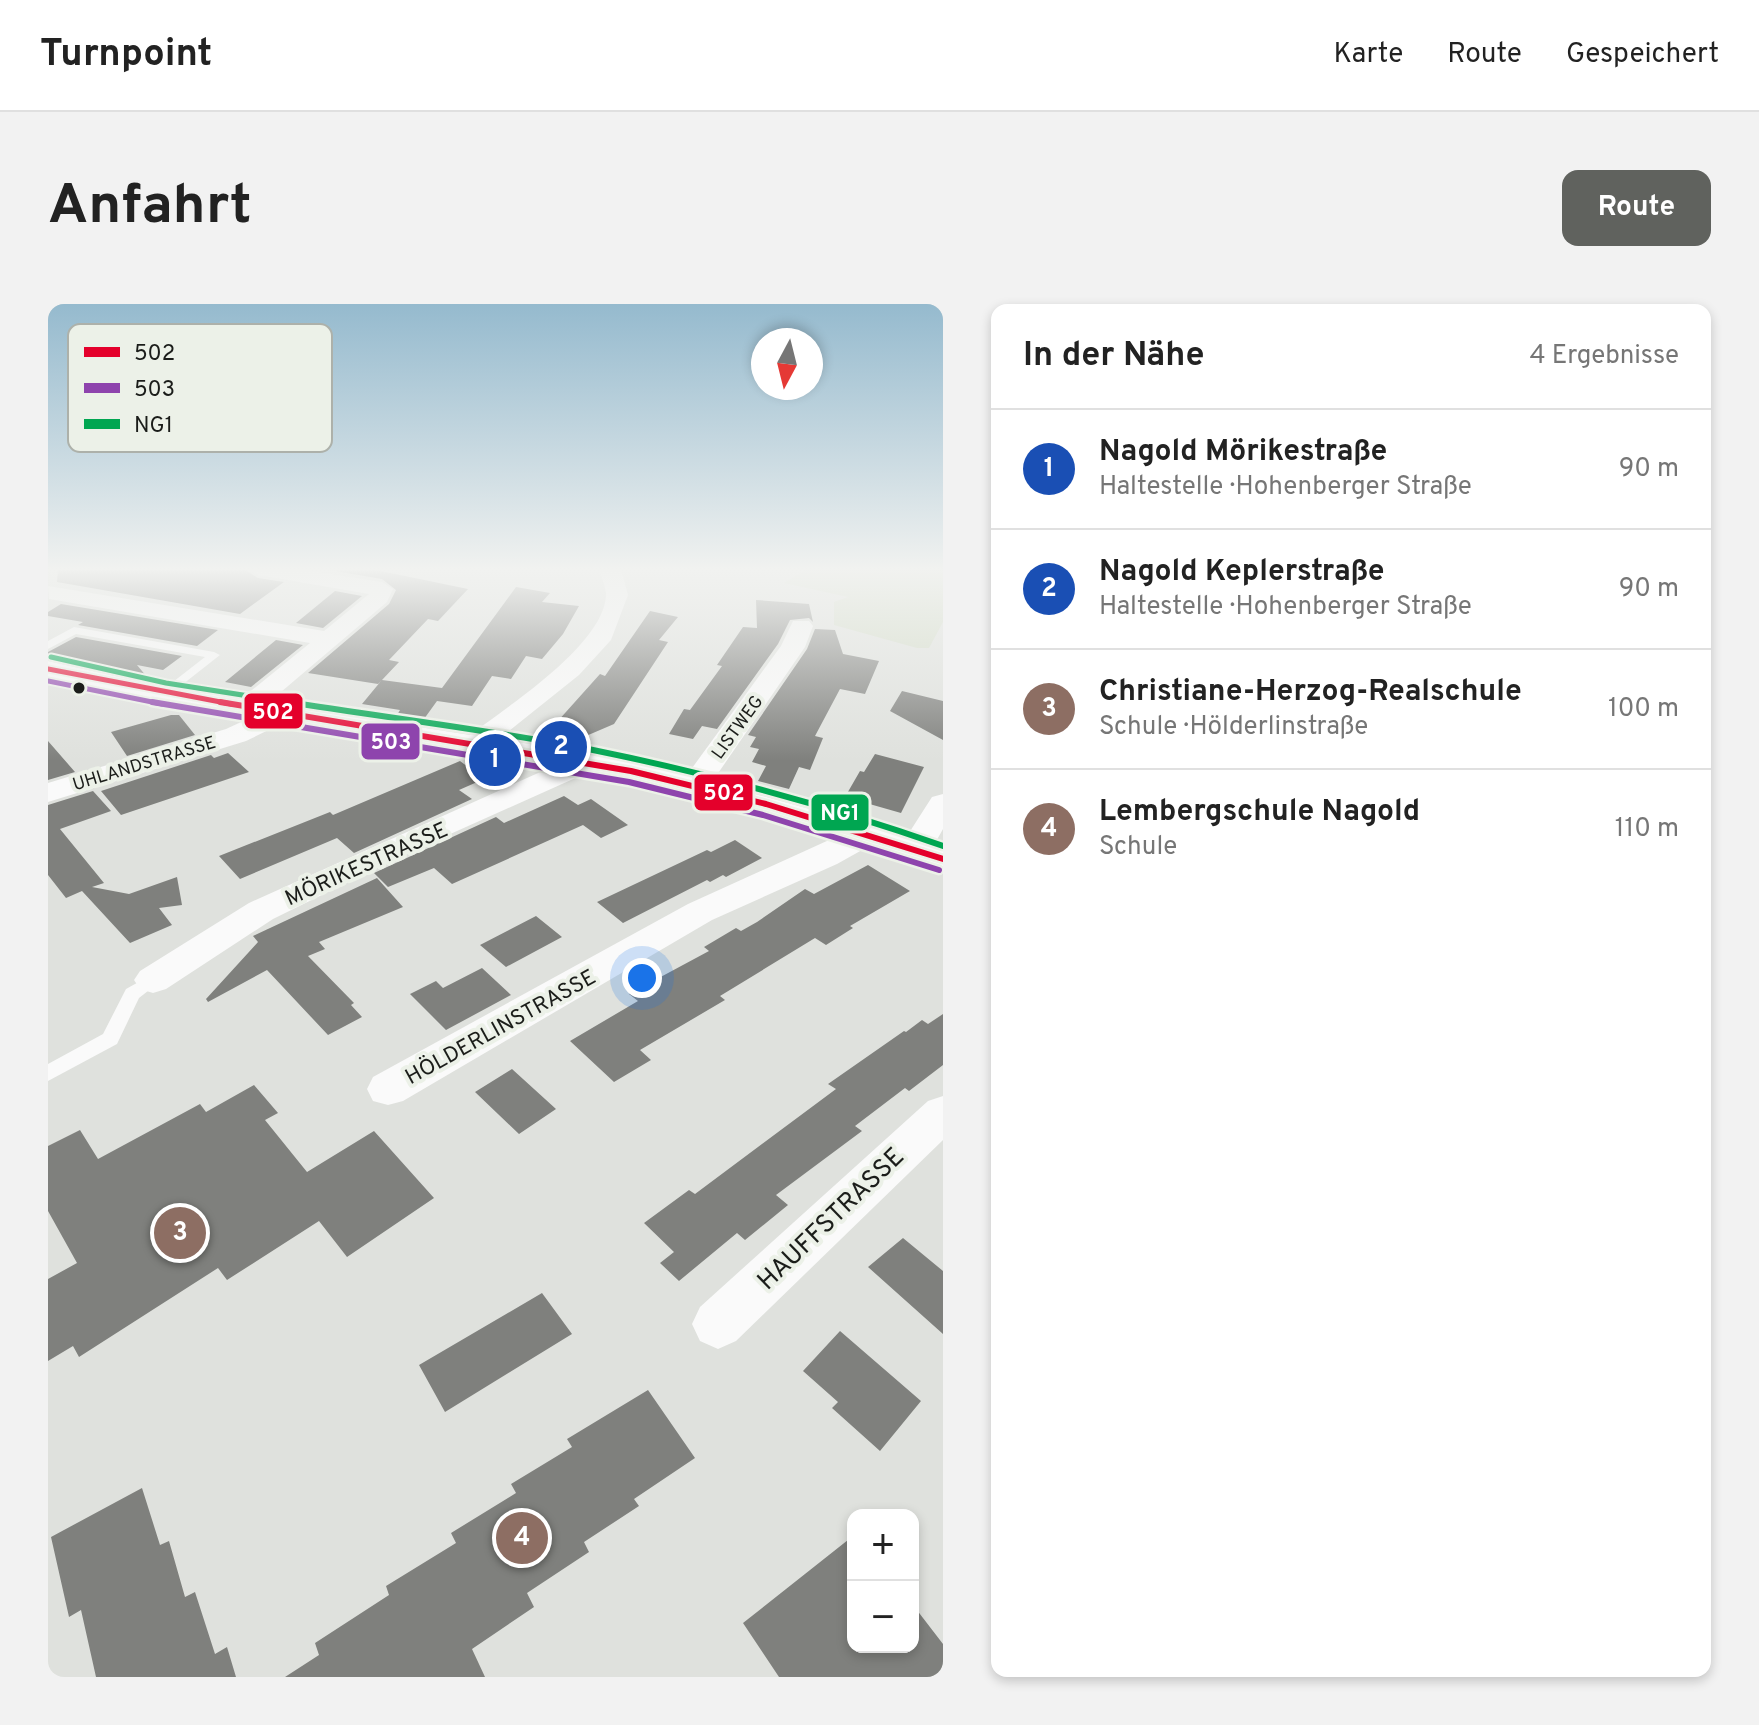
<!DOCTYPE html>
<html lang="de">
<head>
<meta charset="utf-8">
<style>
  body { margin:0; font-family:Overpass,sans-serif; background:#f2f2f2; color:#222 }
  .controls { position:absolute; right:24px; bottom:24px; display:grid; overflow:hidden; border-radius:16px; box-shadow:0 4px 12px #0003 }
  .controls button { width:72px; height:72px; display:grid; place-items:center; padding:0; border:0; border-bottom:2px solid #e0e0e0; background:#fff; color:#222; font:40px sans-serif }
  .compass { position:absolute; left:703px; top:24px; width:72px; height:72px; border-radius:50%; background:#fff; box-shadow:0 4px 12px #0003; rotate:187deg }
  .you { position:absolute; left:594px; top:674px; width:28px; height:28px; margin:-20px; border:6px solid #fff; border-radius:50%; background:#1a73e8; box-shadow:0 0 0 12px #1a73e833 }
  .badge { display:grid; place-items:center; width:52px; height:52px; border-radius:50%; background:#60625e; color:#fff; font-size:26px; font-weight:700 }
  .pin { position:absolute; translate:-50% -50%; border:4px solid #fff; box-shadow:0 2px 8px #0006 }
  .list { margin:0; padding:0; list-style:none }
  h2 { display:flex; justify-content:space-between; align-items:center; height:104px; margin:0; padding:0 32px; font-size:34px }
  h2 small { font-size:26px; font-weight:400; color:#767676 }
  .list li { display:grid; grid-template-columns:52px 1fr auto; gap:24px; align-items:center; box-sizing:border-box; height:120px; padding:0 32px; border-top:2px solid #e0e0e0 }
  .list b { display:block; font-size:30px; white-space:nowrap }
  .list p { margin:0; font-size:26px; white-space:nowrap; color:#767676 }
  .list em { font-size:26px; font-style:normal; color:#767676 }
  .map { position:relative; flex:none; width:895px; height:1373px; overflow:hidden; border-radius:16px }
  header { display:flex; align-items:center; gap:48px; box-sizing:border-box; height:112px; padding:0 40px; background:#fff; border-bottom:2px solid #e0e0e0 }
  header strong { font-size:38px }
  nav { display:flex; gap:44px; margin-inline-start:auto; font-size:28px }
  .intro { display:flex; align-items:center; justify-content:space-between; box-sizing:border-box; height:192px; padding:0 48px }
  h1 { margin:0; font-size:56px }
  .button { padding:20px 36px; border-radius:16px; background:#60625e; color:#fff; font-size:28px; font-weight:700 }
  main { display:flex; gap:48px; padding:0 48px }
  aside { flex:1; background:#fff; border-radius:16px; box-shadow:0 4px 12px #0003 }
  .map>svg:first-child { display:block }
  .green { fill:#d1dac5 }
  .building { fill:#7f807d }
  .lines { fill:none; stroke-linecap:round; stroke-linejoin:round }
  .lane { fill:#fafafa; fill-rule:evenodd }
  .street { fill:#fafafa; fill-rule:evenodd }
  .bus-1-far1-casing { stroke:#ecf1e8; stroke-width:9 }
  .bus-1-casing { stroke:#ecf1e8; stroke-width:11 }
  .bus-2-far1-casing { stroke:#ecf1e8; stroke-width:9 }
  .bus-2-casing { stroke:#ecf1e8; stroke-width:11 }
  .bus-3-far1-casing { stroke:#ecf1e8; stroke-width:9 }
  .bus-3-casing { stroke:#ecf1e8; stroke-width:11 }
  .bus-1-far1 { stroke:#e4002b; stroke-width:5 }
  .bus-1 { stroke:#e4002b; stroke-width:6 }
  .bus-2-far1 { stroke:#8e44ad; stroke-width:5 }
  .bus-2 { stroke:#8e44ad; stroke-width:6 }
  .bus-3-far1 { stroke:#00a651; stroke-width:5 }
  .bus-3 { stroke:#00a651; stroke-width:6 }
  .bus-dot { fill:#1b1d1a; stroke:#ecf1e8; stroke-width:3 }
  .labels { text-anchor:middle; stroke-width:8; stroke-linejoin:round; paint-order:stroke }
  .far-street-label { font-size:18px; fill:#1b1d1a; stroke:#ecf1e8 }
  .street-label { font-size:22px; fill:#1b1d1a; stroke:#ecf1e8 }
  .near-street-label { font-size:26px; fill:#1b1d1a; stroke:#ecf1e8 }
  .key { fill:#ecf1e8; stroke:#adb1aa; stroke-width:2 }
  .key-label { font-size:22px; fill:#1b1d1a }
  .line-badge { stroke:#ecf1e8; stroke-width:3 }
  .badge-label { font-size:22px; text-anchor:middle; font-weight:bold; fill:#fff }
</style>
</head>
<body>
<header>
<strong>Turnpoint</strong>
<nav><a>Karte</a><a>Route</a><a>Gespeichert</a></nav>
</header>
<div class="intro"><h1>Anfahrt</h1><a class="button">Route</a></div>
<main>
<div class="map">
<svg width="895" height="1373" viewBox="0 0 895 1373">
  <rect width="100%" height="100%" fill="#dfe1dd"/>
  <path class="green" d="M759,265H895V318L881,344H869L786,321V298L800,293L736,279Z"/>
  <path class="building" d="M10,265H196L210,274L236,278L192,310L9,278Z
    M275,265H323L420,285L390,317L380,315L341,356L351,358L334,376L394,384L468,283L502,289L494,298L531,302L515,330L494,355L478,352L463,375L444,372L424,402L389,397L376,415L349,411L352,406L314,400L333,377L330,380L260,369L341,300L348,286L334,275Z
    M287,287L314,292L275,324L248,319Z
    M708,296L761,300L765,318L761,314L742,316L730,340L669,425L654,422L645,435L621,430L636,405L642,406L674,362L669,361L695,323L709,324Z
    M13,300L170,326L149,342L30,321L35,318L0,312V308Z
    M602,307L630,313L611,336L620,338L566,420L531,435L500,428L552,370L557,372Z
    M767,325L787,326L795,350L831,357L817,390L792,385L767,432L775,434L762,466L751,463L741,485L710,477L718,462L704,458L711,445L702,443L708,433L700,431L759,345Z
    M28,333L134,352L115,366L89,361L99,373L0,353V348Z
    M228,336L255,341L203,383L177,378Z
    M854,387L895,397V436L842,407Z
    M123,411H131L147,431L79,452L63,428Z
    M0,437L27,468L0,476Z
    M180,449L201,468L73,511L53,487L163,451L166,454Z
    M827,450L876,463L853,509L797,493L812,467L816,468Z
    M412,457L436,475L411,486L424,495L306,549L289,534L192,575L171,552L282,508L285,511Z
    M45,487L63,507L12,525L56,579L44,583L81,590L129,573L134,601L111,604L124,621L82,639L34,587L18,594L0,571V501Z
    M516,492L530,501L543,495L580,521L553,534L535,521L404,580L386,564L340,583L326,569L448,513L456,519Z
    M687,536L714,554L678,573L675,571L662,578L659,576L575,619L549,598L659,546L663,548Z
    M820,561L862,587L802,622L805,624L778,641L767,634L672,692L677,696L592,746L603,756L566,778L522,737L590,697L581,690L661,647L656,643L688,624L693,627L709,618L757,585L766,590Z
    M329,574L355,603L271,638L277,645L260,652L306,699L303,701L314,713L280,731L219,666L160,698L158,695L210,638L205,632Z
    M488,612L514,633L458,663L432,641Z
    M434,664L463,691L398,726L362,690L388,677L395,684Z
    M895,710V761L861,787L857,784L807,822L814,827L728,891L740,901L697,936L689,929L631,977L612,959L626,948L596,919L641,886L647,890L788,785L780,780L856,727L858,728L874,716L880,720Z
    M464,765L508,805L471,830L427,788Z
    M206,781L230,809L217,816L259,868L326,827L386,894L299,953L271,917L179,976L170,964L31,1053L25,1042L0,1057V975L29,959L0,907V842L32,826L50,855L152,800L158,808Z
    M855,934L895,967V1030L820,963Z
    M494,989L524,1030L397,1108L371,1061Z
    M792,1027L873,1097L832,1147L784,1104L790,1098L755,1067Z
    M600,1086L647,1154L586,1195L591,1202L536,1238L541,1248L479,1289L486,1303L424,1345L437,1373H237L271,1351L267,1339L341,1291L338,1282L408,1239L403,1229L468,1189L463,1180L524,1143L519,1135Z
    M94,1184L112,1241L121,1237L137,1293L147,1288L167,1350L179,1343L188,1373H48L33,1306L21,1313L3,1233Z
    M805,1232V1343H865V1301L895,1340V1373H731L695,1319Z"/>
  <g class="lines">
    <path class="lane" d="M26,323L166,348L172,351L116,395L110,391L112,388L157,353L28,330L0,345V337Z
      M105,670L114,676L91,694L69,740L0,777V760L55,730L78,685Z"/>
    <path class="street" d="M199,265H250L334,278L345,285L339,298L220,399L422,431C459,403 559,339 558,289C557,282 553,272 551,265H573L580,291L563,336L531,371L451,435L540,449L639,471L733,342L745,317H761L765,322L757,343L664,478L859,532L884,493L895,490V525L886,541L895,544V565L823,541L789,560L664,616L355,797L340,801L325,797L319,785L325,773L640,600L792,531L640,490L543,467L351,553L225,615L118,685L105,689L92,685L86,676L92,667L201,599L508,461L237,418L198,437L0,498V479L178,425L204,413L116,399L0,373V357L116,383L193,395L262,339L1,295L0,282L276,327L321,290L210,271Z
      M895,792V836L688,1037L670,1045L652,1037L644,1020L652,1003L880,797Z"/>
    <g class="bus-1-far1-casing">
      <path id="bus-1-far1" d="M0,365L183,400"/>
    </g>
    <g class="bus-1-casing">
      <path id="bus-1" d="M172,398L583,467L718,500L895,555"/>
    </g>
    <g class="bus-2-far1-casing">
      <path id="bus-2-far1" d="M0,377L114,400"/>
    </g>
    <g class="bus-2-casing">
      <path id="bus-2" d="M104,398L581,478L715,511L891,566"/>
    </g>
    <g class="bus-3-far1-casing">
      <path id="bus-3-far1" d="M3,353L118,379L252,400"/>
    </g>
    <g class="bus-3-casing">
      <path id="bus-3" d="M240,398C341,414 444,426 545,446C663,470 781,502 895,542"/>
    </g>
    <use href="#bus-1-far1" class="bus-1-far1"/>
    <use href="#bus-1" class="bus-1"/>
    <use href="#bus-2-far1" class="bus-2-far1"/>
    <use href="#bus-2" class="bus-2"/>
    <use href="#bus-3-far1" class="bus-3-far1"/>
    <use href="#bus-3" class="bus-3"/>
  </g>
  <linearGradient id="sky" x2="0" y2="1"><stop stop-color="#95bace"/><stop offset="0.58" stop-color="#f1f2f0"/><stop offset="1" stop-color="#f1f2f0" stop-opacity="0"/></linearGradient>
  <rect width="895" height="457" fill="url(#sky)"/>
  <circle class="bus-dot" cx="31" cy="384" r="7"/>
  <g class="labels">
    <g class="far-street-label">
      <text transform="translate(689 423) rotate(-54)" y="6">LISTWEG</text>
      <text transform="translate(96 459) rotate(-17)" y="6">UHLANDSTRASSE</text>
    </g>
    <g class="street-label">
      <text transform="translate(318 559) rotate(-24)" y="8">MÖRIKESTRASSE</text>
      <text transform="translate(452 722) rotate(-29)" y="8">HÖLDERLINSTRASSE</text>
    </g>
    <g class="near-street-label">
      <text transform="translate(782 914) rotate(-44)" y="9">HAUFFSTRASSE</text>
    </g>
  </g>
  <rect x="20" y="20" width="264" height="128" rx="12" class="key"/>
  <rect x="36" y="43" width="36" height="10" fill="#e4002b"/>
  <rect x="36" y="79" width="36" height="10" fill="#8e44ad"/>
  <rect x="36" y="115" width="36" height="10" fill="#00a651"/>
  <g class="key-label">
    <text x="86" y="56">502</text>
    <text x="86" y="92">503</text>
    <text x="86" y="128">NG1</text>
  </g>
  <g class="line-badge">
    <rect x="195" y="388" width="61" height="38" rx="8" fill="#e4002b"/>
    <rect x="312" y="418" width="61" height="39" rx="8" fill="#8e44ad"/>
    <rect x="645" y="469" width="61" height="39" rx="8" fill="#e4002b"/>
    <rect x="762" y="489" width="60" height="39" rx="8" fill="#00a651"/>
  </g>
  <g class="badge-label">
    <text x="225" y="415">502</text>
    <text x="343" y="445">503</text>
    <text x="676" y="496">502</text>
    <text x="792" y="516">NG1</text>
  </g>
</svg>
<div class="controls">
<button>+</button>
<button>−</button>
</div>
<svg class="compass" viewBox="-18 -18 36 36"><path d="M0-13l5 13h-10z" fill="#e53935"/><path d="M0 13l5-13h-10z" fill="#767676"/></svg>
<div class="you"></div>
<div class="pin badge" style="left:447px;top:456px;background:#1a4fb4">1</div>
<div class="pin badge" style="left:513px;top:443px;background:#1a4fb4">2</div>
<div class="pin badge" style="left:132px;top:929px;background:#8d6e63">3</div>
<div class="pin badge" style="left:474px;top:1234px;background:#8d6e63">4</div>
</div>
<aside>
<h2>In der Nähe<small>4 Ergebnisse</small></h2>
<ul class="list">
<li><span class="badge" style="background:#1a4fb4">1</span><div><b>Nagold Mörikestraße</b><p>Haltestelle · Hohenberger Straße</p></div><em>90 m</em></li>
<li><span class="badge" style="background:#1a4fb4">2</span><div><b>Nagold Keplerstraße</b><p>Haltestelle · Hohenberger Straße</p></div><em>90 m</em></li>
<li><span class="badge" style="background:#8d6e63">3</span><div><b>Christiane-Herzog-Realschule</b><p>Schule · Hölderlinstraße</p></div><em>100 m</em></li>
<li><span class="badge" style="background:#8d6e63">4</span><div><b>Lembergschule Nagold</b><p>Schule</p></div><em>110 m</em></li>
</ul>
</aside>
</main>
</body>
</html>
